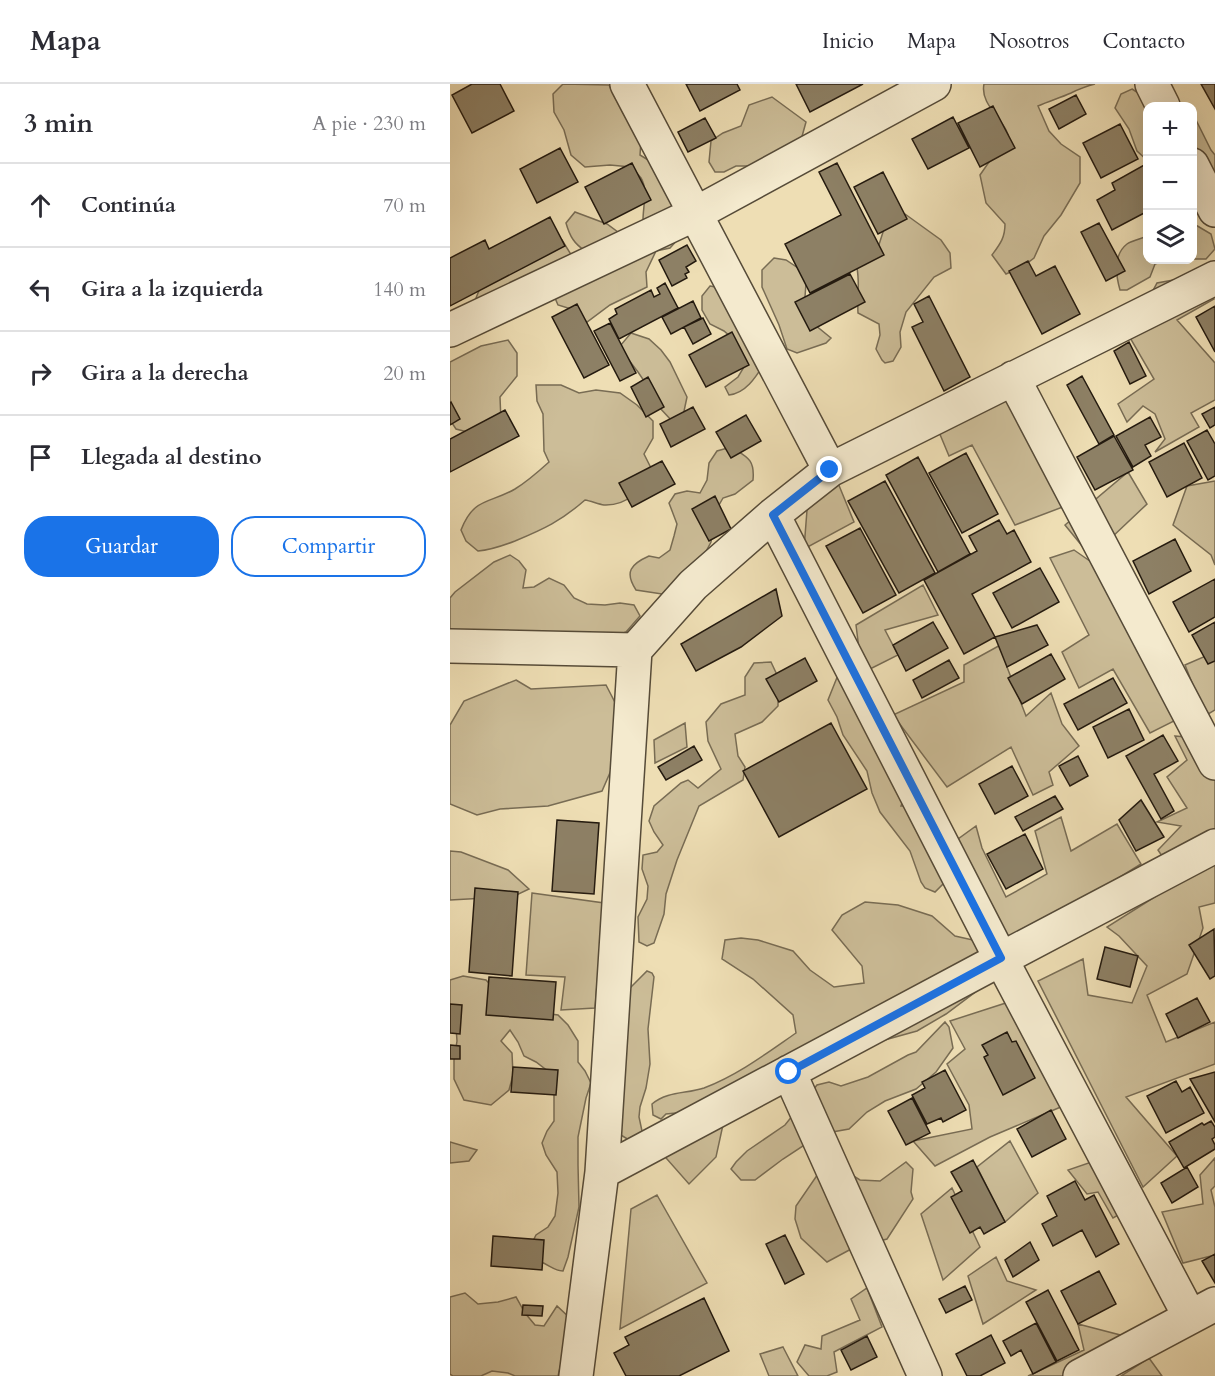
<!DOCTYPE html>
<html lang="es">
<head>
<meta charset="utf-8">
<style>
  body { margin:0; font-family:Cardo,serif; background:#f7f7f7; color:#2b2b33 }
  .controls { position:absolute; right:18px; top:18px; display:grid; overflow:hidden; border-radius:12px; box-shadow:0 6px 24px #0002 }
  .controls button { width:54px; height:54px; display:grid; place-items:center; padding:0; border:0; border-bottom:2px solid #e1e1e2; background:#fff; color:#2b2b33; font:30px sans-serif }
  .stop { position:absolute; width:18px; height:18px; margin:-14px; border:4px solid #1a73e8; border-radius:50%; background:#fff }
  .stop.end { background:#1a73e8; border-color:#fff; box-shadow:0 2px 6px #0008 }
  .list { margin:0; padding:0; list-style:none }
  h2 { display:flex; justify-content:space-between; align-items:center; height:78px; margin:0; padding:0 24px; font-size:26px }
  h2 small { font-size:20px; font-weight:400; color:#7c7c81 }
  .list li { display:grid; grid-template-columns:39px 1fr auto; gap:18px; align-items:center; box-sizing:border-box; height:84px; padding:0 24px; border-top:2px solid #e1e1e2 }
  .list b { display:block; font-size:22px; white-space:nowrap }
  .list em { font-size:20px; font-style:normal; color:#7c7c81 }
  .actions { display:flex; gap:12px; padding:18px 24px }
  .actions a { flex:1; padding:14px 0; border:2px solid #1a73e8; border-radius:24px; text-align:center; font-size:21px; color:#1a73e8 }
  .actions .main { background:#1a73e8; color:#fff }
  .icon { flex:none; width:33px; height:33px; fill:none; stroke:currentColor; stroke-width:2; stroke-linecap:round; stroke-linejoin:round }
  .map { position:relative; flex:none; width:765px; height:1292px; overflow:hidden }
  header { display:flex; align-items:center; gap:36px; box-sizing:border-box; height:84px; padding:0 30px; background:#fff; border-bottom:2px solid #e1e1e2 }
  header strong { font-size:28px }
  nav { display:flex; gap:33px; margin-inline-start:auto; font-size:21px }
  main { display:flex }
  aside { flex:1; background:#fff }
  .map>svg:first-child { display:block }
  .green { fill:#ccbd98; stroke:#786c54; stroke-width:1.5 }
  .building { fill:#8d8065; stroke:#241a0f; stroke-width:1.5 }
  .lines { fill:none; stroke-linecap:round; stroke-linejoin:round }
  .minor-casing { stroke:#564b38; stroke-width:36 }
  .minor { stroke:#f4eace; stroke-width:33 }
  .route { stroke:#1a73e8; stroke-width:8 }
</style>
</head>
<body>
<header>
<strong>Mapa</strong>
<nav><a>Inicio</a><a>Mapa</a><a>Nosotros</a><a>Contacto</a></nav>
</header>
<main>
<aside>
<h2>3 min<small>A pie · 230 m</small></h2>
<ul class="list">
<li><svg class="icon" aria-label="ahead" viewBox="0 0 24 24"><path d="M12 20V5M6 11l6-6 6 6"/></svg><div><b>Continúa</b></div><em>70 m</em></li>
<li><svg class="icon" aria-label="left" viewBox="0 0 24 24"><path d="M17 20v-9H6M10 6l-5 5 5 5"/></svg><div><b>Gira a la izquierda</b></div><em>140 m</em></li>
<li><svg class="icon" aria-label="right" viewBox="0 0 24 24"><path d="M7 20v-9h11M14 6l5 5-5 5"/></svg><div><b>Gira a la derecha</b></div><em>20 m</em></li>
<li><svg class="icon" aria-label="arrive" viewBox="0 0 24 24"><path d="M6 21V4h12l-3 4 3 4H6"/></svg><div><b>Llegada al destino</b></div></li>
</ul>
<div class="actions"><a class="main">Guardar</a><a>Compartir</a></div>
</aside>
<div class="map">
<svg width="765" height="1292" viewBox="0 0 765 1292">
  <rect width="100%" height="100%" fill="#eedeb4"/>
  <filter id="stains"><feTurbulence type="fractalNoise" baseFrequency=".00333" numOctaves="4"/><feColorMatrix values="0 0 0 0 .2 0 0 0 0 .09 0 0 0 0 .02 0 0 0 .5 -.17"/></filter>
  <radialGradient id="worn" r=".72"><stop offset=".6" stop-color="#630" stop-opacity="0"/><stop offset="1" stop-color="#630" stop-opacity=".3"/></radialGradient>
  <path class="green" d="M113,0L159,1L173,29H181L191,56L190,71L208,82L226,121L193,136C193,123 198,105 191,94C188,90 184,86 181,83L160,81L135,83L121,71L114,46L104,28L103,10Z
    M534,0H645C636,2 629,5 621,9C610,14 599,17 588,22L599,47L611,60L630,73V99L611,131L594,152L584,174L572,183L556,190L542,171C550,160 555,154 555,140L536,119L530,91L539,78L560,63C559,58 559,52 557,48C550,32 530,19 534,0Z
    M682,5L698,15L697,76L687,67L679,45L665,24L671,10Z
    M322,13L356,38L351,56L321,82H286L274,88H265L259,78L261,57L273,49L291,42L299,21Z
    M744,32L761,66L765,71V112L743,71L742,33Z
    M125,128L157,140L172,151L135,167C124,159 120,153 116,139Z
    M455,130L491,156L500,169L501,184L484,193L456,228L450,248L451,263L443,277L435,279L432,276L426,265L430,251L429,240L408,229C407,212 410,201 407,184L426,170L434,145L445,135Z
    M744,140L761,150L765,165L756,175H743V141Z
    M695,153L697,154L698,176H717L705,180L700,193L677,206H670C666,192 663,171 677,160C681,157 690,155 695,153Z
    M229,154L220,164L206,167L196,188L197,203L160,221L137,238L128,233L121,225L108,221L105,214Z
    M112,156L125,177L27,219L26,214L30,204Z
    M324,174L336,176L351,186L356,199L355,213L359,236L381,254L376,259L347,269L337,265L329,241L312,203V186Z
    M751,191L764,215L727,236L765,279V316L741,329L749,343L705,368L715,355L705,330L693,322L677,338L668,320L704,295L679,252L707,199Z
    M260,202L277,205L316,277C307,291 297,309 279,311L275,303L288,293L294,283L283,255L274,247L260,240L252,226V212Z
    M181,249L199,255L211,266L220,278L237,313L233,332L223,338L209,323L205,313L188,288L178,275L170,262Z
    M58,256L67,269V292L50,313L51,338L25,350L6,345L0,336V278L31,262Z
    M550,285L618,421L565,441L522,361L499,372L479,324Z
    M86,301H111L129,309L146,306L170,309L187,321L203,337V354L194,370L202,386C192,405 178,422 154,421C148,420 141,417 135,416C111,437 94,445 65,457C52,462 41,466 28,467L16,457L11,446C24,413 39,420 65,405C78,397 88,388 99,378L94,367L93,330L87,317Z
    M281,363C297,373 305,375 303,396L285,410L273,414L265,428L261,458L253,473L233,494L212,510L186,506C174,488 181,480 199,472L209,474L220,466L224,452L227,440L219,419L225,410L237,407L250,409L257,396L259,379L267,367Z
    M678,388L697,420L641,473L615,441Z
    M765,397V481L761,471L723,441L737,402Z
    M388,399L404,438L354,465L357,426Z
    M624,466L657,489L728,635L700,649L663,585L629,604L612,568L639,551L600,474Z
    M60,471L69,477L76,486L73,504L84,503L99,494L114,501L124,514L137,520L155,521L170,519L184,521L190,532L176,548L153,556L0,560V514L5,508L44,478Z
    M473,501L488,531L435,546L448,571L412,589L406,541Z
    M554,559L557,583L576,632L601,609L612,640L629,662L599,688L603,701L583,711L561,663L497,703L443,631L514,598V581Z
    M765,568V626L755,632L735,581Z
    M321,578L328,593V622L312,638L285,650L288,672L295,683L293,696L249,722L227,776L216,810L214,830L204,859L197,862L189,858L188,833L197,815L198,802L192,785L193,771L207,768L213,761L204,748L199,737L204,722L231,699L238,696L248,704L271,685L258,657L256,638L271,620L295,611V593L304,579Z
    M388,591L454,714L451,722H460L494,799L485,808L475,804L471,798L460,767L430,728L422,709L417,687L393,651L387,633L378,616Z
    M66,596L81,605L156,601L172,632L173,659L152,707L98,722L50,725L27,731L0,720V641L14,617Z
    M235,639L237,663L205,679L204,656Z
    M725,652L736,653L765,691V770L724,790L708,766L731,742L707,738L737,724L717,693L737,676Z
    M611,733L621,767L667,740L691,780L553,866L497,763L526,742L532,764L556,813L597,790L585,747Z
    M0,767L11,768L58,786L79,805L56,816L36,814L0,816Z
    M765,775V819L749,823L753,844L737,890L697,911L716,958L765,938V980L676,1013L727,1072L693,1103L588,897L633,875L638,911L682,919L697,882L669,852L657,843Z
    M82,809L154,819L145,924L111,926L115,893L76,891Z
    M415,818L448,821L482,832L505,852L532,858V903L496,930L467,947L413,962L260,1028L226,1029L216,1030L211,1035L203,1031L202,1020C218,1007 236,1010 254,1004C288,991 317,969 346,949L343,931L303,895L272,875L275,856L291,854L308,856L343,867L360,886L384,903L414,899L412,882L382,846L392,831Z
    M197,887L202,889L204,893L198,945L200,980L196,1004L190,1023L189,1033L192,1047L179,1056L166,1048L179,905Z
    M13,892L36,896L57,919L86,928L108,931L118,941L128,957V978L135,987L141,999L136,1014L128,1053V1081L129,1123L118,1173L113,1187C105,1187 99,1181 91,1178L81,1161L86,1151L98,1143L105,1132L108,1109L107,1088L96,1071L92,1059L97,1047L104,1037V1004L99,988L86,978L74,972L68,958L60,946L51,957L62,969L63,991L59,1006L41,1021L14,1016L4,995V976L7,957L6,943L0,936V896Z
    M562,917L613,1022L540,1053L485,1082L463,1057L522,1045L519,1021L497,980L515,965L500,937Z
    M495,938L499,943L503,964L486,988L466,1005L435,1017L417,1028L399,1045L371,1050L333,1075L305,1096H291L281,1085L286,1078L297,1067L335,1041L367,1001L379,998L391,1002L418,993L458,971L466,968Z
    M276,1027L266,1073L239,1100L209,1066Z
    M560,1057L588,1109L555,1138L527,1083Z
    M0,1058L27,1066L19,1077L0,1079Z
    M665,1070L693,1117L663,1134L648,1108L637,1110L618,1086Z
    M765,1074V1102L761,1106L765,1123V1171L733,1179L712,1128L753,1120L750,1091Z
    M456,1078L463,1085L461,1108L463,1115L437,1155L403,1164L377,1178L351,1154L345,1135L346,1122L370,1087L394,1086L410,1096L430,1097Z
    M502,1104L530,1163L493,1196L471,1130Z
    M207,1111L257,1199L170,1245L181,1125Z
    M546,1173L557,1197L586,1206L533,1240L518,1192Z
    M417,1204L432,1243L384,1268L387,1288L377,1292H359L347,1278L355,1261L371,1265L372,1252L410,1236L401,1215Z
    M15,1209L28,1220L48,1218L66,1213L75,1229L85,1241L94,1242L107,1222L122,1236L108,1292H65L58,1289L42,1287L31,1292H3L0,1290V1213Z
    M628,1240L678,1253L640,1292H578L634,1266Z
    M333,1263L348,1292H319L310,1270Z
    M699,1274L712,1292H671Z"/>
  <path class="building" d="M22,0H50L64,27L22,49L2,11Z
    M236,0H287L290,6L250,27Z
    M346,0H413L360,28Z
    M751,0H765V25Z
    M626,11L636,30L609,45L599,25Z
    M543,22L565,64L530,83L508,39Z
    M503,33L519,64L478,85L462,55Z
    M255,34L266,54L238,68L228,48Z
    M670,40L688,75L651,94L633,59Z
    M110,64L128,98L87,119L70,85Z
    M182,79L201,116L154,140L135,103Z
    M387,79L434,171L360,209L335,160L391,131L369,88Z
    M696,80L698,83V111L695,112L698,117V127L662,146L647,116L665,106L662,99Z
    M433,88L457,135L428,150L404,103Z
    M100,133L115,162L0,222V174L35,156L39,165Z
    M649,139L675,187L656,197L631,148Z
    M237,161L246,177L236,183L239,188L235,190L237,194L222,202L209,176Z
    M578,177L586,192L605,182L630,230L592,250L559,187Z
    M400,190L415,218L360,247L345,218Z
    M215,199L228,224L169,255L159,235L167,230L165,225L201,206L204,213L210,210L207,204Z
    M479,212L520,293L494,307L462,243L473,238L464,220Z
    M243,217L251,234L221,250L212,233Z
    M127,220L159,281L134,294L102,233Z
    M765,222V268L746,233Z
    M253,234L261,250L243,260L234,243Z
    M160,239L186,289L170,297L144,247Z
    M282,248L299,281L256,303L239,271Z
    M679,258L696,292L680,300L664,267Z
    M632,292L664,351L649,360L617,301Z
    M198,293L214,323L196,333L181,303Z
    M1,318L10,335L0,341V319Z
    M243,323L255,345L221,363L210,340Z
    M765,323V341L760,344L752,330Z
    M55,326L69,352L0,388V355Z
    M296,331L311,357L281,374L266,348Z
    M700,333L711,353L695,361L701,372L683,383L666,352Z
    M757,346L765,360V392L758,396L737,357Z
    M664,352L683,386L645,406L627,373Z
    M734,359L752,394L717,413L699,378Z
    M516,369L548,430L512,449L479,389Z
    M468,373L520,470L488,488L436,391Z
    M212,377L225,400L182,423L169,399Z
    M435,397L485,489L449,509L398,417Z
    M265,412L281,445L259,457L242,425Z
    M549,436L557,450L564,446L581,478L522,510L545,553L514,570L474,496L527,467L519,452Z
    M410,444L446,511L413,529L376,462Z
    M725,455L741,487L699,510L683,477Z
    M590,484L609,518L562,544L543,509Z
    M765,495V533L739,548L723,518Z
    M326,505L332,532L291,563L246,587L231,560Z
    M483,538L498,564L456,587L443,561Z
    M765,538V577L758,580L742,551Z
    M587,541L598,561L557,583L545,553Z
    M601,570L615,595L572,620L558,594Z
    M355,574L367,597L329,618L316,595Z
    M499,576L509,594L472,614L463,596Z
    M663,594L677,619L628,646L614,620Z
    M679,625L694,656L658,674L643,643Z
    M381,639L417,705L329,753L293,687Z
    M713,651L728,677L704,690L724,727L711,735L676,672Z
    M244,662L252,676L216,696L208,683Z
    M628,672L638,692L620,702L609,682Z
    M562,682L578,712L545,730L529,700Z
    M605,712L613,725L573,747L565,733Z
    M691,716L714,753L686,767L669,736Z
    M107,736L149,739L144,810L102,807Z
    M575,750L593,785L556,805L537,770Z
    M25,804L68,808L62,892L19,888Z
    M764,845L765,892L760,895L739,861Z
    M655,863L688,872L680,903L647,895Z
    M39,893L106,898L103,936L36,931Z
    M747,914L760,938L728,954L716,930Z
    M0,920L12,921L10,950L0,949Z
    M557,948L562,958L566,957L585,994L553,1011L534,973L538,971L532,961Z
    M0,961L10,962V975H0Z
    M63,983L108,986L106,1011L61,1008Z
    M495,986L516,1026L493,1038L491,1034L477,1040L462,1011L475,1004L472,998Z
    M765,988V1038L740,995Z
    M726,997L732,1008L740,1003L754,1029L716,1049L697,1012Z
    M462,1014L480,1049L456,1061L438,1027Z
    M601,1026L616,1055L582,1073L567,1045Z
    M761,1037L765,1043V1053L762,1055L765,1061V1065L734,1084L719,1058L752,1039L754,1041Z
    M523,1076L555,1138L534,1150L530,1143L520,1149L501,1113L512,1107L501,1088Z
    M737,1083L748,1103L722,1119L711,1099Z
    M625,1097L635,1116L644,1111L669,1160L646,1173L632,1146L603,1162L592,1140L607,1132L597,1112Z
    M335,1151L354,1190L335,1200L316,1160Z
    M43,1152L94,1156L92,1186L41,1182Z
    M580,1158L589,1176L563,1193L555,1176Z
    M765,1170V1199L752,1177Z
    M649,1187L666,1220L628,1240L611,1207Z
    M515,1202L522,1216L496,1229L489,1215Z
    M598,1206L629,1266L607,1277L576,1218Z
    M254,1214L279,1267L229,1292H176L164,1269L179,1261L175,1253Z
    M73,1221L93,1222L92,1232L72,1231Z
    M586,1239L606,1278L583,1290L571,1266L561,1272L553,1257Z
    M541,1251L555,1279L530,1292H517L506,1270Z
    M417,1252L427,1273L401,1286L391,1266Z"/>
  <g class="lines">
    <g class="minor-casing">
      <path id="minor" d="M177,0L380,386
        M702,0L713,22
        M742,81L765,126
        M0,246L245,130L484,0
        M563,294L765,679
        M323,431L551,875L740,1233
        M0,562L185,566
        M339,988L475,1292
        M152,1088L551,875L765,762
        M126,1292L152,1088L185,566L243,501L323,431L380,386L765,194
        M630,1292L765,1220"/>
    </g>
    <use href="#minor" class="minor"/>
  </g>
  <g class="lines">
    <path class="route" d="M339,988L551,874L323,431L380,386"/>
  </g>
  <rect width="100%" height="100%" filter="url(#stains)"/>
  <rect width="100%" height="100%" fill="url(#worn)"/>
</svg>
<div class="controls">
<button>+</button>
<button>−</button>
<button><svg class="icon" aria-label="layers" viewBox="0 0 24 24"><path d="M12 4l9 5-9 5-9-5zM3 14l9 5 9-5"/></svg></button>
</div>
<div class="stop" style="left:339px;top:988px"></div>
<div class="stop end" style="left:380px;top:386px"></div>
</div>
</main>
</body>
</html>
